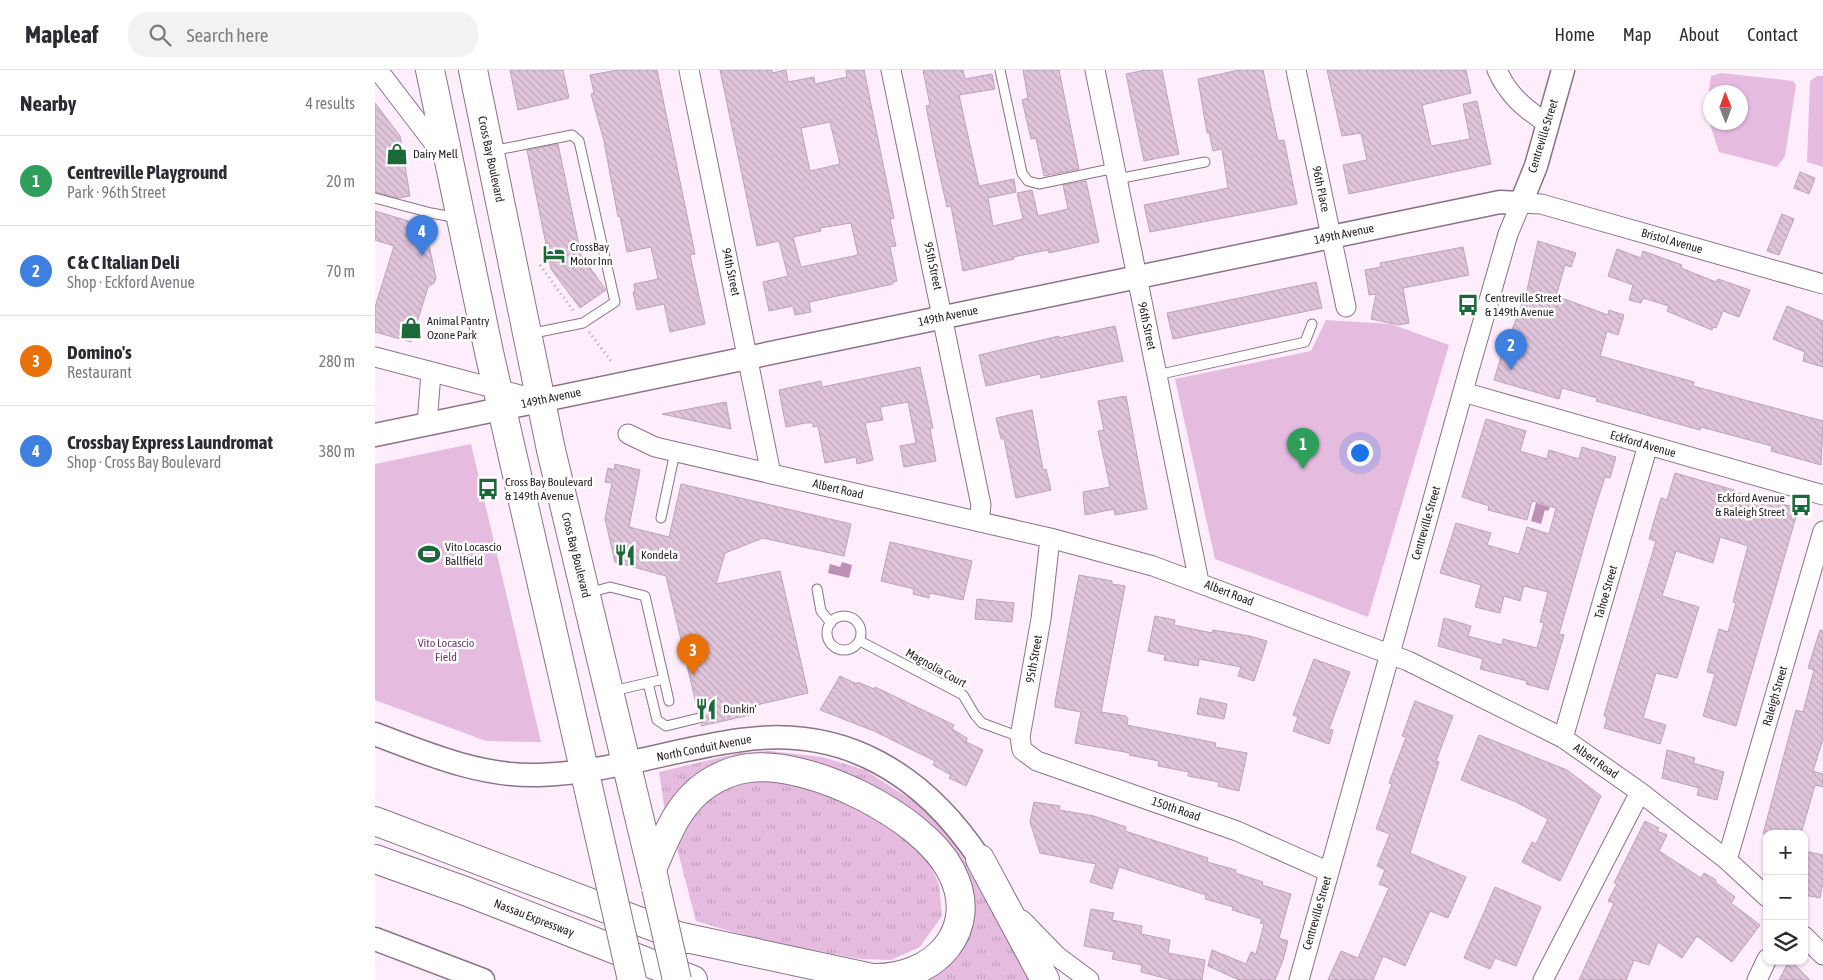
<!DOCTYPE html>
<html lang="en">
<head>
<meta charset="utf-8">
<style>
  body { margin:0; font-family:"Asap Condensed",sans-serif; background:#f2f2f3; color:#2b2b33 }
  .controls { position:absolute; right:15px; bottom:15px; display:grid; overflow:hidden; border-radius:10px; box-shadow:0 1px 4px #0004 }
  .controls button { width:45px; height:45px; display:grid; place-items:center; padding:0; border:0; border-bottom:1px solid #e1e1e2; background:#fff; color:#2b2b33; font:25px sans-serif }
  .compass { position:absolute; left:1328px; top:15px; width:45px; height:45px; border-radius:50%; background:#fff; box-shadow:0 1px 4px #0004; rotate:359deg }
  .you { position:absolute; left:984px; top:382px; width:18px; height:18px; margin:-12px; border:4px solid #fff; border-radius:50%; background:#1a73e8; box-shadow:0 0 0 8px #1a73e833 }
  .badge { display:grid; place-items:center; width:32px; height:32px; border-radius:50%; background:#1b6938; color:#fff; font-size:16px; font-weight:700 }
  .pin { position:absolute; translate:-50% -41px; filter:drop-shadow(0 1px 2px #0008) }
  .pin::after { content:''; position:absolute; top:26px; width:18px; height:15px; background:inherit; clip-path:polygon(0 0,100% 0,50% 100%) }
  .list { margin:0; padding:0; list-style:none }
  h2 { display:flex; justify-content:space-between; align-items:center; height:65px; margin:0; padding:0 20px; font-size:21px }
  h2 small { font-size:16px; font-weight:400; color:#7c7c81 }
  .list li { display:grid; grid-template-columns:32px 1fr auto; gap:15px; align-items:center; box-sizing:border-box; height:90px; padding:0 20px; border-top:1px solid #e1e1e2 }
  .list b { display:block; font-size:19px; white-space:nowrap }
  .list p { margin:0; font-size:16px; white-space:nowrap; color:#7c7c81 }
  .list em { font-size:16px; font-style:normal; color:#7c7c81 }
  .icon { flex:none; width:28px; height:28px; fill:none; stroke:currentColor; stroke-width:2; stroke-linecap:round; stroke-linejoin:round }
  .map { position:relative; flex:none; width:1448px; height:910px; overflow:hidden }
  header { display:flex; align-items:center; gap:30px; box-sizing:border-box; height:70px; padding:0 25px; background:#fff; border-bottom:1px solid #e1e1e2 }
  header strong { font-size:24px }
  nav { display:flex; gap:28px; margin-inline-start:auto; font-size:18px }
  .search { width:350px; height:45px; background:#f2f2f3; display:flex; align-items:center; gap:12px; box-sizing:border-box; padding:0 18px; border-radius:20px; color:#7c7c81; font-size:19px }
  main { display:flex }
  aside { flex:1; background:#fff }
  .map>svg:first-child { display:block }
  .grass { fill:url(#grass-tufts) }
  .park { fill:#e5bbdf; fill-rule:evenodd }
  .water { fill:#bc8fb5 }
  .building { fill:url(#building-back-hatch); stroke:#bda3b9; fill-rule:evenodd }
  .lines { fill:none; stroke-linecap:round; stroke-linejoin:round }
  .service-casing { stroke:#8b7287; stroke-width:11 }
  .minor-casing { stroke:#8b7287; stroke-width:21 }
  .tertiary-casing { stroke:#8b7287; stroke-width:25 }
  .primary-casing { stroke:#8b7287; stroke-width:30 }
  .trunk-casing { stroke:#8b7287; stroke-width:30 }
  .path { stroke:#ad9fab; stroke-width:3; stroke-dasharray:1 4; stroke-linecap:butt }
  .service { stroke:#fff; stroke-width:9 }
  .minor { stroke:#fff; stroke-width:19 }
  .tertiary { stroke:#fff; stroke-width:22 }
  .primary { stroke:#fff; stroke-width:28 }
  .trunk { stroke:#fff; stroke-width:28 }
  .primary-bridge-casing { stroke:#8b7287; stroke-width:30; stroke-linecap:butt }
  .primary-bridge { stroke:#fff; stroke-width:28 }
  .labels { text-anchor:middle; stroke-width:5; stroke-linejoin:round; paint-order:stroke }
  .street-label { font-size:12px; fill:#2c222a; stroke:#fff }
  .poi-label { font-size:12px; fill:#2c222a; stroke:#fff; text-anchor:start }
  .park-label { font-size:12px; fill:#703769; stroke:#fff }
</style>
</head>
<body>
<header>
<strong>Mapleaf</strong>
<div class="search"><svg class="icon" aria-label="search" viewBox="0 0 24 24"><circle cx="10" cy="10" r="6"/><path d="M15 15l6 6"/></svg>Search here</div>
<nav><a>Home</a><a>Map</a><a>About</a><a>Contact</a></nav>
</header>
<main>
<aside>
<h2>Nearby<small>4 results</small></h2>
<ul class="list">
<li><span class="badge" style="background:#2e9e5b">1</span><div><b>Centreville Playground</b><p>Park · 96th Street</p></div><em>20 m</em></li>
<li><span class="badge" style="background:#3f7fe0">2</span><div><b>C &amp; C Italian Deli</b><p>Shop · Eckford Avenue</p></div><em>70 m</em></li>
<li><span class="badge" style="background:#e8710a">3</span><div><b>Domino's</b><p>Restaurant</p></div><em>280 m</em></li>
<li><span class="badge" style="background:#3f7fe0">4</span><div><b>Crossbay Express Laundromat</b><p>Shop · Cross Bay Boulevard</p></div><em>380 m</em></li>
</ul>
</aside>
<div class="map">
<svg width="1448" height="910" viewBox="0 0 1448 910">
  <defs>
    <pattern id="grass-tufts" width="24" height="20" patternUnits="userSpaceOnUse" patternTransform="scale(1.25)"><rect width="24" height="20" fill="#e5bbdf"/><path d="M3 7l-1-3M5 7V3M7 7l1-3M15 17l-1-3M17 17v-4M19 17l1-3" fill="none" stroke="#c5a0c0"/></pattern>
    <pattern id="building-back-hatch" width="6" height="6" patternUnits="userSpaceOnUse" patternTransform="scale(1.25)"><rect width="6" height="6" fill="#dfc4da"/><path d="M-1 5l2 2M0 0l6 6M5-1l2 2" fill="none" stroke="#c0a8bb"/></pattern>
  </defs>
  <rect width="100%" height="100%" fill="#feeefc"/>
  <path class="grass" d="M394,681L447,687L490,700L540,732L570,758L662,910H549L572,893L577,781L393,688L291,748L284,702L364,683Z
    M406,706L477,730L517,755L551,786L564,814L567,846L545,877L516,890L485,889L385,870L321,851L302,778L324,736L366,710Z"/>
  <path class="park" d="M1346,3L1418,11L1421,15L1410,86L1402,97L1344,82L1331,42L1336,6ZM1336,22H1366V52H1336Z
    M1442,6H1448V97L1432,92L1435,11Z
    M951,250L1016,254L1074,275L993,547L840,489L800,309L936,281Z
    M96,374L166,672L111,671L0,630V394Z"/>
  <path class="water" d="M1161,433L1175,437L1173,441L1170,440L1166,454L1156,451Z
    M467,492L477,495L474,508L453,503L455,494L465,497Z"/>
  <path class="building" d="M135,0H188L194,28L143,40Z
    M243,0H282L320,184L315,185L330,254L295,262L289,234L262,240L258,222L260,221L259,214L283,209L276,177L252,182L245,146L243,147L229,71L216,24L219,23L215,5Z
    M345,0H397V3L411,0L413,12L439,7L440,14L472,7L471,0H489L519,148L515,149L521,176L515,177L522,211L518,212V214L434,232L436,242L420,245L418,236L394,241L388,212L413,206L404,171L382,176ZM455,52L465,94L435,101L426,58ZM476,153L483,185L426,197L418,167L446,161L445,158Z
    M548,0H588L590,9L617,4L620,19L584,25L604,116L639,109L641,122L613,128L618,156L648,149L642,123L657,120L663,146L693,139L688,115L711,111L724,172L674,183L673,180L638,187L639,189L588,201L576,136L572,137L561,88L551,36L555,35Z
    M648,0H684L704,99L669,106L661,68L656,69L647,30L653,28Z
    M771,0H787L804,84L769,91L751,4Z
    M864,0H888L903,71L909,70L922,134L775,162L769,135L853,118L847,79L838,81L834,62L832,63L823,9Z
    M952,0H1091L1096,23L1047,35L1056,76L1095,69L1088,34L1102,31L1116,94L974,124L968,95L992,90L986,63L967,66Z
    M0,33L25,66L35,126L23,128L0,122Z
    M183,74L206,185L231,220L205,238L176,199L152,80Z
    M1425,102L1440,108L1434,124L1419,118Z
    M0,141L50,156L61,208L59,213L53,217L36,272L0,262V237L19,176L0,170Z
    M1407,144L1419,149L1404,185L1392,181Z
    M1163,171L1201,183L1196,197L1190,195L1181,226L1233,245L1234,240L1249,245L1243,265L1232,261L1225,286L1319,312L1318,316L1448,351L1446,395L1396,381L1397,376L1326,357L1325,360L1221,331L1222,328L1187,318L1184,329L1119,310L1132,267L1134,268L1152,220Z
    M1088,177L1094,205L1028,218L1034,253L1024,255L996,249L1001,224L994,225L990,200L1006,197L1005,193Z
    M1242,179L1266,188L1268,181L1307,195L1306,198L1341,212L1343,209L1375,220L1364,247L1348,241L1341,258L1338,257L1337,260L1292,241L1294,236L1268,228L1266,233L1254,230L1258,215L1233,206Z
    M941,212L947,238L798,269L792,243Z
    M1412,236L1448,251V297L1428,291L1430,282L1398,269Z
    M740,256L748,291L666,308L665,304L611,316L604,285L684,266V268Z
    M545,297L558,358H555L561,391L529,397L525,376L541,373L533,332L505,337L508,350L490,353L498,390L482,394L481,387L450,393L443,356L438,357V353H430L411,357L404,320L446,311L447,317Z
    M751,326L772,439L740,445L739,439L710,445L708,422L735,417L723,361L729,360L723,331Z
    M351,332L356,359L287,344Z
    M657,340L668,400L671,399L676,420L641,428L629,369H626L621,348Z
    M1111,349L1151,361L1145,381L1172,389L1174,380L1204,389L1207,377L1241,387L1235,408L1230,407L1219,441L1184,564L1189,565L1173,620L1151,614L1152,611L1105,599L1108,589L1063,576L1069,548L1096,556L1093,566L1127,575L1128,569L1162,578L1169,553L1165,552L1173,522L1149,516L1145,531L1129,526L1125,543L1100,537L1106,515L1065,503L1081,453L1116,463L1112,475L1144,484L1152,457L1174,464L1181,438L1157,431L1152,450L1113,440L1114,436L1087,427Z
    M240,394L265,400L254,457L294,467L306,414L476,454L469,486L388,468L350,483L341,514L405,501L433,623L373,637L375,645L326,656L330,647L328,643L323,642L291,506L240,492L230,449L237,413L230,412L233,398L239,400Z
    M1300,403L1359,420V422L1419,437L1418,442L1422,443L1361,656L1328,646L1340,604L1332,602L1344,559L1353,562L1361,533L1358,532L1373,476L1345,467L1338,493L1301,481L1287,526L1324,537L1302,608L1281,603L1268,648L1291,655L1285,674L1229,658L1232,648L1229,645L1281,471L1274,469L1279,451L1286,428L1292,430Z
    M515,472L597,491L588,530L555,523L554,528L538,524L539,519L506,511Z
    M704,505L737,511V514L750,516L726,642L751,646L753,649L752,655L841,673L840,677L872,683L864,721L843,716L844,712L813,706L814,702L783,696L784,691L754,685L755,683L700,673L706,642L680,637V632Z
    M602,529L639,533L637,552L600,549Z
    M780,546L800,550L799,555L837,563L838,560L875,566L892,571L879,611L863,606L866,597L824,589L823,596L789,590L790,585L773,581Z
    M1445,560L1448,561V669L1438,701L1448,704V717L1440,715L1426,764H1388L1421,640L1428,642L1439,600L1433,598Z
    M939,589L975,602L954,659L958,660L954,674L918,661L923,647L918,645Z
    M465,606L482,614L483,612L499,619L500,617L579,655L577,659L592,668L591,672L608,680L591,716L574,708L576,705L558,695L560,691L499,661L445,640Z
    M825,628L852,634L849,649L822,644Z
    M1040,631L1078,646L1061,691L1064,692L1035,783L1091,807L1073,848L1055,841L1030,896L1008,886L998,910H953L966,881L983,888L1014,818L1004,814L1010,800L1002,796L1015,764L1001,759L1017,714L1014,713L1031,667L1027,666Z
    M1104,665L1192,700L1226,726L1185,811L1147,792L1157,772L1161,774L1173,749L1141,732L1086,710Z
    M1292,680L1320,688L1318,693L1349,702L1342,730L1322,725L1324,718L1287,708Z
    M659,732L685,736L684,740L719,746L751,757L750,761L833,788L832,792L861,800L860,803L888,812L887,815L916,824L904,868L913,871L908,890L900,910H864L833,896L837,880L871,894L876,882L881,884L889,854L885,853L887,849L857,840L858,837L830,829L831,825L744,797L737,819L715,812L721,794L665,783L655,752Z
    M1270,751L1284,758L1282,761L1292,765L1284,781L1326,808L1329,803L1341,810L1340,812L1360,827L1356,833L1385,855L1357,892L1322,866L1307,888L1283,872L1274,895L1259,890L1251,910H1204L1239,833L1233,831L1242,814L1239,813Z
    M1429,781L1448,785V812L1445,828L1429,825Z
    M1120,817L1166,837L1141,896L1120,888L1115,899L1089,888Z
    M716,839L739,843L737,850L767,856L766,864L795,870L793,883L830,890L827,910H797L766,902L767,895L737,889L739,882L709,876Z
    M1414,891H1416L1435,910H1404Z"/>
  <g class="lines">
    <g class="service-casing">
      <path id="service" d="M625,0L647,103L653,111L664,114L740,98
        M117,81L197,65L204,71L240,232L208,253L154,264
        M742,109L830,92
        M0,128L56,143L83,148
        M782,305L930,272L937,254
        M286,448L300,382
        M442,519L446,541L456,553
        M213,523L235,517L270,526L294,631
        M452 563a17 17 0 1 1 34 0a17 17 0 1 1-34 0Z
        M485,571L588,625L600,645L607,653L645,667
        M273,613L282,650L291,656L324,648
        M238,621L289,609"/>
    </g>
    <g class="minor-casing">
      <path id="minor" d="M3,0L71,89
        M314,0L396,404
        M516,0L606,435L604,452
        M720,0L824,512
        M921,0L971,237
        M1122,0C1133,25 1150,39 1173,54
        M0,287L164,330
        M1088,322L1448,425
        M52,354L56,303
        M253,364L280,377L675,468L778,496L1033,591L1188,668L1265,722L1352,790L1392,827
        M675,468L666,549L645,667L647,680L662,691L862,761L954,802
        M1188,668L1273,375
        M1352,790L1448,461
        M647,850L683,887L714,910
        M1429,866L1448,885
        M924,910L1094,300L1133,164L1146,133L1166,134L1448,214
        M1168,910L1265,722
        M1382,910L1392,889"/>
    </g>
    <g class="tertiary-casing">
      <path id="tertiary" d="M0,365L1125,132L1146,133L1161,96L1188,0
        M0,664C52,684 107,707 164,705C233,703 298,679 366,670C470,655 549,705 605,789
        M0,869L108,910"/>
    </g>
    <g class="primary-casing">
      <path id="primary" d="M55,0L114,282L232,800
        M98,0L176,380L280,813"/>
    </g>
    <g class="trunk-casing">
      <path id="trunk" d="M0,751L311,869
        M0,789L90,821L318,910
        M605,789L670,910
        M277,799C291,768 302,734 332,714C344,706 359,700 374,698C434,690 548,746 576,801C607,860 559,910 497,908L307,867"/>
    </g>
    <path class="path" d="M165,195L200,243
      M214,262L236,291"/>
    <use href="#service" class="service"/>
    <use href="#minor" class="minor"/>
    <use href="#tertiary" class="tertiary"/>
    <use href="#primary" class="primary"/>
    <use href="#trunk" class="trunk"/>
    <g class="primary-bridge-casing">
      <path id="primary-bridge" d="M232,800L257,910
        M281,818L302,910"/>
    </g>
    <use href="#primary-bridge" class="primary-bridge"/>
  </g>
  <defs>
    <g id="shop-bare" transform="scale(1.725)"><path d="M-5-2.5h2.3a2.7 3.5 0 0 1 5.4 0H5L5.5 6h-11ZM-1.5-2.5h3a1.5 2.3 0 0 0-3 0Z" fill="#1b6938" stroke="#fff" stroke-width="2.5" paint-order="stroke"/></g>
    <g id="hotel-bare" transform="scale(1.725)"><path d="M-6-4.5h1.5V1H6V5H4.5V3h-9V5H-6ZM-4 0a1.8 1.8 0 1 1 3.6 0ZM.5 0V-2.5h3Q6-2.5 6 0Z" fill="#1b6938" stroke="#fff" stroke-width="2.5" paint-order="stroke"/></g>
    <g id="bus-bare" transform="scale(1.725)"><path d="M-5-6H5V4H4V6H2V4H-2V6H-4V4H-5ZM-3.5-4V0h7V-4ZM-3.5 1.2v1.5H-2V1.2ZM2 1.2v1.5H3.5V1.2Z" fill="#1b6938" stroke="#fff" stroke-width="2.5" paint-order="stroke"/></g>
    <g id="stadium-bare" transform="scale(1.725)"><path d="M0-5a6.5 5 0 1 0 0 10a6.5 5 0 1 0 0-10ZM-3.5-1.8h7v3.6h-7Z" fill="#1b6938" stroke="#fff" stroke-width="2.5" paint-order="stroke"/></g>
    <g id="restaurant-bare" transform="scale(1.725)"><path d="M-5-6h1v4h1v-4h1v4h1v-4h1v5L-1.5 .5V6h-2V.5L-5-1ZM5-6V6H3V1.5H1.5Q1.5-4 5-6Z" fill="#1b6938" stroke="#fff" stroke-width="2.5" paint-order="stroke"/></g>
  </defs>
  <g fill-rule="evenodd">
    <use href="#shop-bare" x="22" y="84"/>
    <use href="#hotel-bare" x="179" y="184"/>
    <use href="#bus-bare" x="1093" y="235"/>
    <use href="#shop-bare" x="36" y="258"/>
    <use href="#bus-bare" x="113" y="419"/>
    <use href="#bus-bare" x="1426" y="435"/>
    <use href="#stadium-bare" x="54" y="484"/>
    <use href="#restaurant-bare" x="250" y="485"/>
    <use href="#restaurant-bare" x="331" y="639"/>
  </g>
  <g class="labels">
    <g class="street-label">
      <text transform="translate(1168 66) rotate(-73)" y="4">Centreville Street</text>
      <text transform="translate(116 89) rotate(78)" y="4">Cross Bay Boulevard</text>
      <text transform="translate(946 119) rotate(78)" y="4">96th Place</text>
      <text transform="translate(969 164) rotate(-12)" y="4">149th Avenue</text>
      <text transform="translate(1297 171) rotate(16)" y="4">Bristol Avenue</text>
      <text transform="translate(558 196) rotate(78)" y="4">95th Street</text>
      <text transform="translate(356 202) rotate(78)" y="4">94th Street</text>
      <text transform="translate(573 246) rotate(-12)" y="4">149th Avenue</text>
      <text transform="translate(772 256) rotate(78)" y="4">96th Street</text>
      <text transform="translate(176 328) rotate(-12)" y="4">149th Avenue</text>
      <text transform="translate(1268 374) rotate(16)" y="4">Eckford Avenue</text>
      <text transform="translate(463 419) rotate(13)" y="4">Albert Road</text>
      <text transform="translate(1051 453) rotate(-74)" y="4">Centreville Street</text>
      <text transform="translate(201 485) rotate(76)" y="4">Cross Bay Boulevard</text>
      <text transform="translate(1231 522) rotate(-74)" y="4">Tahoe Street</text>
      <text transform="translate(854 523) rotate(21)" y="4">Albert Road</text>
      <text transform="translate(659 589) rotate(-80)" y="4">95th Street</text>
      <text transform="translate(561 598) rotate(29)" y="4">Magnolia Court</text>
      <text transform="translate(1400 626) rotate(-74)" y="4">Raleigh Street</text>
      <text transform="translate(329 678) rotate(-11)" y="4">North Conduit Avenue</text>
      <text transform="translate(1221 691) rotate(35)" y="4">Albert Road</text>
      <text transform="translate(801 739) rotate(19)" y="4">150th Road</text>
      <text transform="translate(942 843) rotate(-74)" y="4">Centreville Street</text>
      <text transform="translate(159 848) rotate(21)" y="4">Nassau Expressway</text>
    </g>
    <g class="poi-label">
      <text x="38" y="88">Dairy Mell</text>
      <text x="195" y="181">CrossBay<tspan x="195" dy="14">Motor Inn</tspan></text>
      <text x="1110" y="232">Centreville Street<tspan x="1110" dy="14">&amp; 149th Avenue</tspan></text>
      <text x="52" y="255">Animal Pantry<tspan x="52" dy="14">Ozone Park</tspan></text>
      <text x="130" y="416">Cross Bay Boulevard<tspan x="130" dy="14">&amp; 149th Avenue</tspan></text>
      <text x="1410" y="432" text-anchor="end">Eckford Avenue<tspan x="1410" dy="14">&amp; Raleigh Street</tspan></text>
      <text x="70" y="481">Vito Locascio<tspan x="70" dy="14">Ballfield</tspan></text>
      <text x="266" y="489">Kondela</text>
      <text x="348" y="643">Dunkin'</text>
    </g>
    <g class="park-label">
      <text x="71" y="577">Vito Locascio<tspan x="71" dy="14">Field</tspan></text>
    </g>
  </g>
</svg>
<div class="controls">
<button>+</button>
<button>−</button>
<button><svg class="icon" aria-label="layers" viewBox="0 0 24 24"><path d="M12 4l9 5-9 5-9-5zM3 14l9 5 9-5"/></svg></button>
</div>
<svg class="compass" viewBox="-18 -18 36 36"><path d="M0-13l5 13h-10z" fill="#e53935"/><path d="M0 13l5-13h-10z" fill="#7c7c81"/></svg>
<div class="you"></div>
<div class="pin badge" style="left:928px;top:399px;background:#2e9e5b">1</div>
<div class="pin badge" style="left:1136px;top:300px;background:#3f7fe0">2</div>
<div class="pin badge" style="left:318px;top:605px;background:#e8710a">3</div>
<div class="pin badge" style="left:47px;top:186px;background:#3f7fe0">4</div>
</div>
</main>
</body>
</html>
